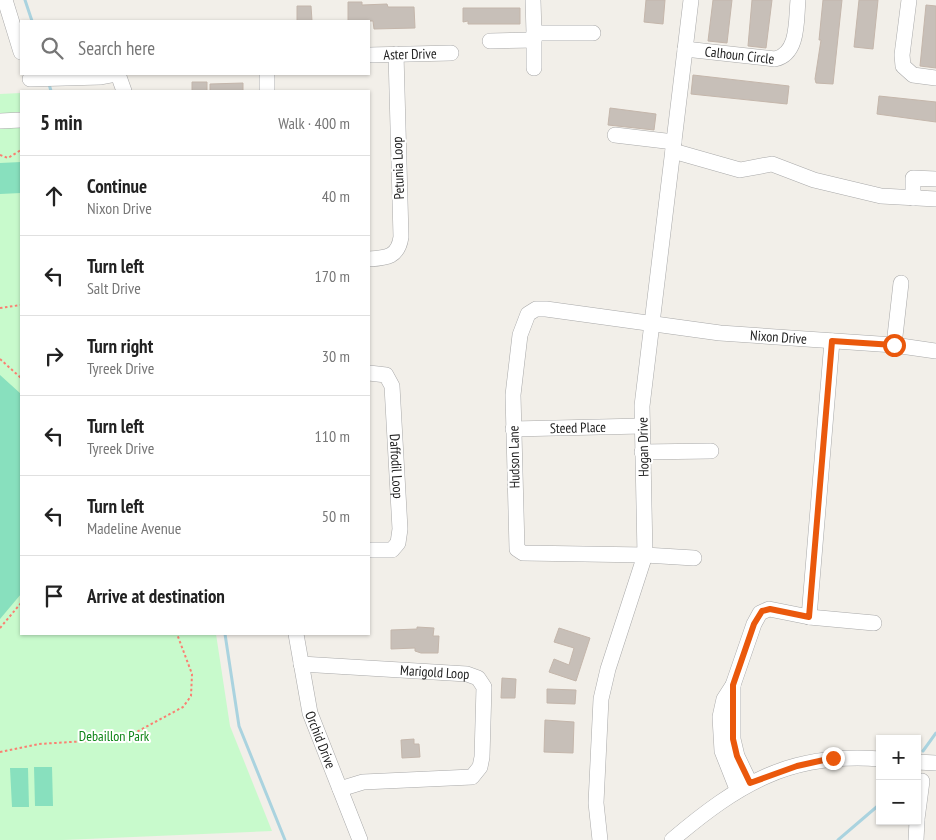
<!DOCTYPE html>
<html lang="en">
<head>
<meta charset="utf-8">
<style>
  body { margin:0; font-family:"PT Sans Narrow",sans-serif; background:#f6f6f6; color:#222 }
  .controls { position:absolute; right:15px; bottom:15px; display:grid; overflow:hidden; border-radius:0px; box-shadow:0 1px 4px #0004 }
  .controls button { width:45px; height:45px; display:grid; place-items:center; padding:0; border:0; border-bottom:1px solid #e0e0e0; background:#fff; color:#222; font:25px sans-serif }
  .stop { position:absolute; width:15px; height:15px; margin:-11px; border:4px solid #ea580c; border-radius:50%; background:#fff }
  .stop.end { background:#ea580c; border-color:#fff; box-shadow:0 1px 5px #0008 }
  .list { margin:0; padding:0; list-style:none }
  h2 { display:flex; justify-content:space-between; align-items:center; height:65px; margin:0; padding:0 20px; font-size:21px }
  h2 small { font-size:16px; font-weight:400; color:#767676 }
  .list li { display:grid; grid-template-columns:32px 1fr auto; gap:15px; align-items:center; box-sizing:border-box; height:80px; padding:0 20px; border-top:1px solid #e0e0e0 }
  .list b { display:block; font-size:19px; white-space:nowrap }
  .list p { margin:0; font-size:16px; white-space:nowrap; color:#767676 }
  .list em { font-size:16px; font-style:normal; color:#767676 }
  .icon { flex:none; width:28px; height:28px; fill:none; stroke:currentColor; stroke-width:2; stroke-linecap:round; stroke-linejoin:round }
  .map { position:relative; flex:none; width:936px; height:840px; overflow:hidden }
  .search { position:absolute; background:#fff; box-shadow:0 1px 4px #0004; left:20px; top:20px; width:350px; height:55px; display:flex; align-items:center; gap:12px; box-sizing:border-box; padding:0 18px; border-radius:0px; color:#767676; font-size:19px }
  .panel { position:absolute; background:#fff; box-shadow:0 1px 4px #0004; left:20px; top:90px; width:350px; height:545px; border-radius:0px }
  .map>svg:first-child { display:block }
  .park { fill:#c8facc }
  .pitch { fill:#88e0be }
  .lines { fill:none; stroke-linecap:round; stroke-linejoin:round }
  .stream { stroke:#aad3df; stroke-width:3 }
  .building { fill:#c7bfb8; stroke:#c4b6ab }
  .minor-casing { stroke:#a9a9a9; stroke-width:16 }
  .path { stroke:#fa8072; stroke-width:2; stroke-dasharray:2.5 2.5; stroke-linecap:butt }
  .minor { stroke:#fff; stroke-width:15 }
  .route { stroke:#ea580c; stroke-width:6 }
  .labels { text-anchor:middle; stroke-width:4; stroke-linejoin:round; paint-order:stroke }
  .street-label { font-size:14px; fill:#222; stroke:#fff }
  .park-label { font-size:14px; fill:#0c8416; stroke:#fff }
</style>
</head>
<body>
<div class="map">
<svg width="936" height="840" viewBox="0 0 936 840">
  <rect width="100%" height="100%" fill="#f2efe9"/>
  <path class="park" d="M21,93V634H216L230,726L272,831L63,840H0V94Z"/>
  <path class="pitch" d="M21,162V193L0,194V163Z
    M0,375L21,394V594L0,619Z
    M34,767H52L53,806H35Z
    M10,768H28L29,807H12Z"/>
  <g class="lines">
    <path class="stream" d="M25,0L32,21
      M49,84L51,91
      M225,634L239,726L285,840
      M923,751L936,733
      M838,840L880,804"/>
  </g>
  <path class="building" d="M646,0H665L663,24L644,22Z
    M713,0H732L727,43L708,41Z
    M752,0H772L766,48L748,46Z
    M823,0H842L833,84L816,83L815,79L821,40H819Z
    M859,0H878L873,49L854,47Z
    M348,2H362V5L387,4L388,7H414L415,28L374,29L373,21H348Z
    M926,5L936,6V68L920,66Z
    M297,6H311L312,21H297Z
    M463,8H520V24H468V21L463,22Z
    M693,75L789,86L787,104L691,94Z
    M192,82H207V91H192Z
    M243,83V91H210V84Z
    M879,96L936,102V122L877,114Z
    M610,108L656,114L654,130L608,125Z
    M417,627L434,628L433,636H439L438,653H421L415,651V648L391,649V630L417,629Z
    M559,628L590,638L576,681L549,672L554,659L569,665L574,648L554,642Z
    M502,678L516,679L515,698H501Z
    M547,689L576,690L575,704L547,703Z
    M545,720L574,722L573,753L544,752Z
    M414,739V744H419L420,757L402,758L401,740Z"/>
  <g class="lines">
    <g class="minor-casing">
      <g id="minor">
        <path d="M5,0L21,52"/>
        <path d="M533,0L534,33H593"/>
        <path d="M909,0L902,55L903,66L913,75L936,78"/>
        <path d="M534,33V68"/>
        <path d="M490,41L534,40"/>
        <path id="s1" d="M685,49L775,59C799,54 796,20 798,0"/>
        <path id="s2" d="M369,55L451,53"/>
        <path d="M118,74L124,91"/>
        <path d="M267,74V91"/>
        <path d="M30,79L101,77L117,74"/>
        <path d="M0,121L21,120"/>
        <path d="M615,135L674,142"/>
        <path d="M673,151L740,170L772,164L814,180L881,196L936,199"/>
        <path d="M913,198V178L936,179"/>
        <path d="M369,259C387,258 398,257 401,237L396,54"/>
        <path d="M894,345L901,283"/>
        <path id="s3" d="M369,373L386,375L392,386L400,529L398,543L392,550H369"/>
        <path id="s4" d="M513,429L642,426"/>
        <path d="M642,452L711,451"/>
        <path id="s5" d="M694,558L645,555L523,553L517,549L513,395L520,335L528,314L536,309H546L720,333L894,345L936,351"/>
        <path d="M809,617L832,341"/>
        <path id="s6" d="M296,634L310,713L360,840"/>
        <path id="s7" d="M301,664L467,674L478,678L484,687L482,757L480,767L472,777L363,782L340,789"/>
        <path d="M733,685V739L737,756L750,783"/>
        <path d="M917,762L936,763"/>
        <path d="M737,789L722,751L720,717L724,699L733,685L754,624L760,613L769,609L809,617L874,623"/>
        <path d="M917,819L922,781"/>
        <path d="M600,840L596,803L601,699L608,669L645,555L642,406L691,0"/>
        <path d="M672,840C738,784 790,752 880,759"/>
        <path d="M916,840L917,821"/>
      </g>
    </g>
    <path class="path" d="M0,155L8,158L21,150
      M0,308L21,305
      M0,359L21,378
      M0,628L21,603
      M0,752L39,744L119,739L129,736L183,707L191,696L192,674L177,634"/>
    <use href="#minor" class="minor"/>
  </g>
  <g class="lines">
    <path class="route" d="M833,758L797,766L750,783L737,756L733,739V685L754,624L762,611L770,609L809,617L832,341L894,345"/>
  </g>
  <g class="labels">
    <g class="street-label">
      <text dy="5" stroke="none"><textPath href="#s2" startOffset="41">Aster Drive</textPath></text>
      <text dy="5" stroke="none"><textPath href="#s1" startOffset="55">Calhoun Circle</textPath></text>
      <text transform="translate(398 168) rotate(-92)" y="5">Petunia Loop</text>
      <text dy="5" stroke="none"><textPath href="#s5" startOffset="669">Nixon Drive</textPath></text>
      <text dy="5" stroke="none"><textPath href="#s4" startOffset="65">Steed Place</textPath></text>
      <text transform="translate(643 447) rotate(-91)" y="5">Hogan Drive</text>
      <text transform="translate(514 457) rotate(-91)" y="5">Hudson Lane</text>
      <text dy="5" stroke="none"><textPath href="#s3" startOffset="110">Daffodil Loop</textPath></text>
      <text dy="5" stroke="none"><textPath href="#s7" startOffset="134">Marigold Loop</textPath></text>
      <text dy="5" stroke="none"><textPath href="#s6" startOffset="109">Orchid Drive</textPath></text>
    </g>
    <g class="park-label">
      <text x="114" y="741">Debaillon Park</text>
    </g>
  </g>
</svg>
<div class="controls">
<button>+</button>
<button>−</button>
</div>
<div class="stop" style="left:894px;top:345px"></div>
<div class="stop end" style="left:833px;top:758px"></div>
<div class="search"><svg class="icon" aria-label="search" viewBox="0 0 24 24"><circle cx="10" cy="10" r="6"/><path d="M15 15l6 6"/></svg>Search here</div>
<section class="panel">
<h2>5 min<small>Walk · 400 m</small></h2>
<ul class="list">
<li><svg class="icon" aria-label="ahead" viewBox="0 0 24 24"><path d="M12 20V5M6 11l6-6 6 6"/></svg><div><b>Continue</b><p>Nixon Drive</p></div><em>40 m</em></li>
<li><svg class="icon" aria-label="left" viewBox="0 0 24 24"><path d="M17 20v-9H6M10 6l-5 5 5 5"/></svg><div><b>Turn left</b><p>Salt Drive</p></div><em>170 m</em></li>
<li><svg class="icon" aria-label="right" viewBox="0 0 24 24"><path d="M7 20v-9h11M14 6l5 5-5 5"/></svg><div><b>Turn right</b><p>Tyreek Drive</p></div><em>30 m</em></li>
<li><svg class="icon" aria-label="left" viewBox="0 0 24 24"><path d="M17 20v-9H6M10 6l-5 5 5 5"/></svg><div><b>Turn left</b><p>Tyreek Drive</p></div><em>110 m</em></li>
<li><svg class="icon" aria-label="left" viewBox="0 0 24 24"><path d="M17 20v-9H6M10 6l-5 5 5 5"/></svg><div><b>Turn left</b><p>Madeline Avenue</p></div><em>50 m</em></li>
<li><svg class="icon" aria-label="arrive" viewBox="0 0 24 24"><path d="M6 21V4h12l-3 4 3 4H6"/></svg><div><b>Arrive at destination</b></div></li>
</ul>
</section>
</div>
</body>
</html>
